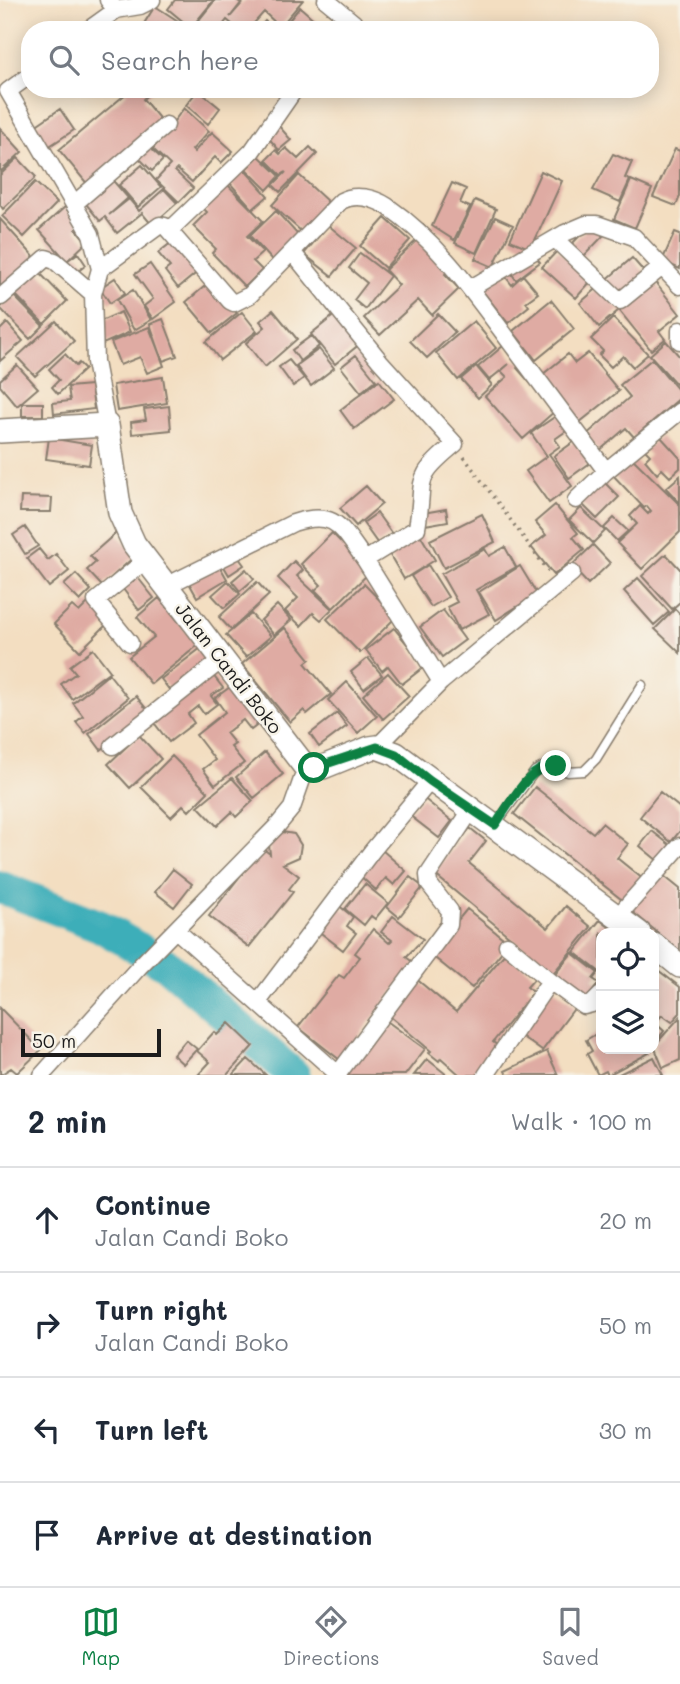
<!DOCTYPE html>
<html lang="en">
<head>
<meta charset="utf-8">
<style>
  body { margin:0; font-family:Mali,sans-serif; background:#f6f6f7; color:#1f2937 }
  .controls { position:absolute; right:21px; bottom:21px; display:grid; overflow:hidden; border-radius:14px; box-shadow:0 4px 18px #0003 }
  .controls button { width:63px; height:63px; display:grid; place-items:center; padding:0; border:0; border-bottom:2px solid #e0e1e3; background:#fff; color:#1f2937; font:35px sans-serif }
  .scale { position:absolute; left:21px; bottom:18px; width:140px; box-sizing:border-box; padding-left:7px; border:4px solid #1c1c1c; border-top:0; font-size:19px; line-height:24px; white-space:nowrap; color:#1c1c1c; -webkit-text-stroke:5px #f7f3e8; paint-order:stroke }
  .stop { position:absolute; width:21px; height:21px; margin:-16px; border:5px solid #0b8043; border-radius:50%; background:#fff }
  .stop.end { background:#0b8043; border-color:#fff; box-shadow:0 2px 7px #0008 }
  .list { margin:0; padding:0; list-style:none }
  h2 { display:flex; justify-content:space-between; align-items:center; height:91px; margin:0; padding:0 28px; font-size:30px }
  h2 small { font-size:23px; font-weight:400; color:#747a83 }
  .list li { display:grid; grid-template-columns:46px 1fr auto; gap:21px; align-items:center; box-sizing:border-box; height:105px; padding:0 28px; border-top:2px solid #e0e1e3 }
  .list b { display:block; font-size:26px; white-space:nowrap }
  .list p { margin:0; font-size:23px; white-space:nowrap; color:#747a83 }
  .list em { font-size:23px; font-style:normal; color:#747a83 }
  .icon { flex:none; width:38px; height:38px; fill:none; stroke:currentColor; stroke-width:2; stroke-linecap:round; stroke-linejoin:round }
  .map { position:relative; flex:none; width:680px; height:1075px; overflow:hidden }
  .search { position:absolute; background:#fff; box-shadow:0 4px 18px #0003; left:21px; right:21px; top:21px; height:77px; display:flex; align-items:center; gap:18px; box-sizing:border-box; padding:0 24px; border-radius:28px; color:#747a83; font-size:26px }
  .sheet { height:511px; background:#fff }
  nav { display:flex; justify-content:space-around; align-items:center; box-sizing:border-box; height:98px; border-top:2px solid #e0e1e3; background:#fff; font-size:19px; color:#747a83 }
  nav a { display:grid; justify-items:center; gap:4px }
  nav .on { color:#0b8043 }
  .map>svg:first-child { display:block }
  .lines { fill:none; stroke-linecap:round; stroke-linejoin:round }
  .river { stroke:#3eaeb9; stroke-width:33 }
  .building { fill:#dfaba3 }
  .lane-casing { stroke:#887d6e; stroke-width:11 }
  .street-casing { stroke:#887d6e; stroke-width:19 }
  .secondary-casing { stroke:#887d6e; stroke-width:26 }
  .path { stroke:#887d6e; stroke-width:3.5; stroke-dasharray:2 5; stroke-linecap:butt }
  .lane { stroke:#fff; stroke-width:8 }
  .street { stroke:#fff; stroke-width:16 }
  .secondary { stroke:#fff; stroke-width:23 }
  .route { stroke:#0b8043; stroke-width:9 }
  .labels { text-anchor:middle; stroke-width:5; stroke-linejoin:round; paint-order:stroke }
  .street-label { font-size:19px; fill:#1c1c1c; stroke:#f7f3e8 }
</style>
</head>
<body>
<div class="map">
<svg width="680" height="1075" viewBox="0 0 680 1075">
  <rect width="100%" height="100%" fill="#f7f3e8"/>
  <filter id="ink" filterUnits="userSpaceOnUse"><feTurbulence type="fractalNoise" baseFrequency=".0143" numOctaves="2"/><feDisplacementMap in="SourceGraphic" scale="14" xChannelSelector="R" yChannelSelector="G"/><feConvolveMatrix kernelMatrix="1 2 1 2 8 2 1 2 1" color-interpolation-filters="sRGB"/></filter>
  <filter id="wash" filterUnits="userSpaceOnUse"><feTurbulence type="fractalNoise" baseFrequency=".00686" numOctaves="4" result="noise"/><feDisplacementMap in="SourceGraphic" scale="28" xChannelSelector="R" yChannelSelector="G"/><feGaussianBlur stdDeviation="1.57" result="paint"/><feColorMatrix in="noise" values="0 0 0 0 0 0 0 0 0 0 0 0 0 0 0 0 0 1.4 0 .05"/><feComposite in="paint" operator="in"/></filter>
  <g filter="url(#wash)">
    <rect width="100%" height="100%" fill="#f3dec1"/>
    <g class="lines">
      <path class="river" d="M0,887L100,926L167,965L294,1075"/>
    </g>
    <g id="blocks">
      <path class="building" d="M175,0H214L191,28L168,9Z
        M215,0H236L241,3L230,17L245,0H303L280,27L264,12L248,30H239L227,20L219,30H200L194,26Z
        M155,6L192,30H140Z
        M300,7L317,22L310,30H281Z
        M265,21L275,30H258Z
        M123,89H154L143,99L163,123L89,186L59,150L127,93Z
        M198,90L220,108L208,124L186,105Z
        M184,108L209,131L192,150L194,152L212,132L233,151L221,163L215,157L192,182L177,169L175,171L193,188L179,202L156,180L170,165L153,149Z
        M60,109L74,130L48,147L35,126Z
        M278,125L291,140L279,150L266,135Z
        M0,128L22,152L0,172Z
        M146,144L163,160L152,171L136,155Z
        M310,147L317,154L280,192L273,185L286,172L281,175L266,160L276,150L280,154L286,148L298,159Z
        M675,149L680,151V196L676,206L653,197Z
        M613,154L632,162L625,178L630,180L620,202L593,190Z
        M259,156L280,176L267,190L246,169Z
        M18,158L36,177L3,209L0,205V175Z
        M142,165L161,187L138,207L119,185Z
        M243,168L268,196L253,209L228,181Z
        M541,171L562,181L531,249L510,240Z
        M299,175L328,202L302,232L272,205Z
        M109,176L128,198L109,215L129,199L139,211L164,189L177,203L152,225L142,213L117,233L105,217L100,221L82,199Z
        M631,180L652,189L635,228L614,219Z
        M35,182L57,203L24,237L2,216Z
        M225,182L263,221L247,236L263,252L253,261L262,270L245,287L212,253L216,249L193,226L207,212L201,206Z
        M452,183L466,189L460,203L470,207L454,240L432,226Z
        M475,200L496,209L476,253L455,243Z
        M65,207L80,225L76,229L87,242L67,261L39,230Z
        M276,211L299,236L273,261L250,236Z
        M495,217L513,225L493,267L475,259Z
        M385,218L410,240L385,268L360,246Z
        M0,219L36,259L3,289L0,287Z
        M591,224L603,236L582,258L570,246Z
        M328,225L356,248L332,276L304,254Z
        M675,232L680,234V269L662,261Z
        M176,239L200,270L178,288L165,271L170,267L158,253Z
        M418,239L448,271L445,274L459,289L432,315L418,300L380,335L364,318L399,285L385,270Z
        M558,250L591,281L576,298L542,267Z
        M78,253L86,265L73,275L64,263Z
        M360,253L390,276L365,309L354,300L367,283L349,268Z
        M533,253L540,262L516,280L510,271Z
        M632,258L646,274L619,298L605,281Z
        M150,264L176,302L153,319L144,306L153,299L135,274Z
        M35,268L67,301L44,324L12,291Z
        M502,272L512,285L523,275L538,293L526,302L529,306L508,323L481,289Z
        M115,278L125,293L110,303L100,288Z
        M211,281L237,313L212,333L186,302Z
        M655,282L680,314L659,331L665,339L651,350L619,310Z
        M600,286L619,310L599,327L580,303Z
        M133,290L151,320L134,330L117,300Z
        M13,295L43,326L30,339L0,308Z
        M551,300L574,329L536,360L513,331Z
        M273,310L297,339L265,367L246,343L265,327L260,321Z
        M121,312L130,332L103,344L94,324Z
        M242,312L257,331L220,360L206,342Z
        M337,313L361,343L335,364L311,334Z
        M438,314L455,332L427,358L410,341Z
        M613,318L648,354L633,367L623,356L611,367L599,355L603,351L591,339Z
        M163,319L177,356L163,361L150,324Z
        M56,321L74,341L35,376L17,357Z
        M474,321L496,348L458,380L436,353Z
        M7,323L23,341L0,361V330Z
        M149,327L164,366L147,373L140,357L120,365L111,342Z
        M311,336L319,346L300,361L292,350Z
        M666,341L680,357V383L677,385L650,355Z
        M503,346L514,360L523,363L517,368L555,411L523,439L485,396L507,377L501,371L509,364L489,380L478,367Z
        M319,349L334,368L311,386L296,366Z
        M588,353L619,391L580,422L542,375L568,354L575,363Z
        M65,354L76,366L79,363L85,369L58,394L52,387L59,380L49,369Z
        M356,355L376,380L361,392L341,367Z
        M652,359L680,392V398L634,437L626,428L599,451L586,435L630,397L620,385Z
        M289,360L304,378L293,386L279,367Z
        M17,365L38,388L17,406L0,386V380Z
        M476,366L492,385L478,398L461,379Z
        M163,377L167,403L117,411L113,385Z
        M379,380L394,399L354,429L340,410Z
        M91,385L94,409L54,414L53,403L70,401L68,387Z
        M22,403H43V416H22Z
        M169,406L171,430L132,434L131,422L146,420L144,409Z
        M559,414L569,429L555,439L560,446L549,454L572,486L549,503L526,471L547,456L531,433Z
        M660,436L680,458V468L670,477L662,469L657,474L645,460L650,455L645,450Z
        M49,438L92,445L89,465L46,459Z
        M575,441L590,463L569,478L554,456Z
        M629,455L680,505V532L642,569L617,543L637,524L630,516L640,506L648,514L651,511L647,506L644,508L611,473Z
        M680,476V503L666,488Z
        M600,478L619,497L597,519L578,500Z
        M366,486L382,504L356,526L340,508Z
        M21,497L52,498L51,512H20Z
        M555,505L578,533L573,537L584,550L554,575L531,547L546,535L535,522Z
        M581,508L605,531L593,543L569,520Z
        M446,509L448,521L425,525L423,513Z
        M377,513L392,534L378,544L363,523Z
        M482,514L495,542L444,568L430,540Z
        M614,518L628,531L617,541L604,528Z
        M25,527L38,546L25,554L13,535Z
        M418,531L435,560L404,579L387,550Z
        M116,533L136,555L102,586L87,570L96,562L90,556Z
        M332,533L370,572L333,608L315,590L321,585L301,564Z
        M593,545L610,563L588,584L571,566Z
        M505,547L516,567L476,590L489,614L459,630L447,607L457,602L441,574L485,549L489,556Z
        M39,549L48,560L56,554L69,571L49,587L27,558Z
        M236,554L244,565L229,575L222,563Z
        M666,554L680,569V602L672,609L642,576Z
        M294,561L303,570L297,576L332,609L321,620L313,613L301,626L285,611L298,598L278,578Z
        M218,563L227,579L197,597L188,581Z
        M428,565L448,597L431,607L411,576Z
        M520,566L537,594L496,620L479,592Z
        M246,569L254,579L240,591L232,581Z
        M76,574L91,590L80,601L64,585Z
        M135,574L154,598L139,610L120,585Z
        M638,578L669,612L654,625L624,591Z
        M228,581L240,594L224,608L212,595Z
        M257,582L269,595L231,630L219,617Z
        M364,584L396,617L360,653L327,619Z
        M159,598L198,645L151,684L129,657L154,637L137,617Z
        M89,602L109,622L80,651L54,624L72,606L79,612Z
        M277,605L291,620L274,635L261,620Z
        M675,609L680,614V653L655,629Z
        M443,610L465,640L442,657L420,627Z
        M251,614L271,636L246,657L226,635Z
        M285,628L310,659L305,663L331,694L307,714L304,710L290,722L242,664Z
        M394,628L425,666L402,684L388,666L382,671L366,650Z
        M201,648L214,664L174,696L161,679Z
        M93,649L110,671L72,699L61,684L76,673L70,666Z
        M368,658L382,675L364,689L351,672Z
        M388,673L409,696L383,719L363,695Z
        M109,674L128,698L85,733L76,722L83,716L73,703Z
        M212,674L223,688L211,696L217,704L204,714L198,706L188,714L194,723L169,742L152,720Z
        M347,682L377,716L358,733L328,700Z
        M230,687L264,720L251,730L243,720L226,733L235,744L231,747L244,763L215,785L203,769L215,760L196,735L225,712L215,698Z
        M136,696L149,712L101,750L89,734Z
        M337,713L347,726L319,747L310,734Z
        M139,735L161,759L130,788L108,764Z
        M265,752L283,774L254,798L236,777Z
        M172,756L208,792L189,811L183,805L171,817L141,787Z
        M232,778L253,801L236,817L232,812L217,826L198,806Z
        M535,787L593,833L602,823L628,844L617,858L644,880L626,903L514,814Z
        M660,792L680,808V831L671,842L640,817Z
        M422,797L452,821L439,838L408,814Z
        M470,828L486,841L469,863L548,928L566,906L591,927L551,976L525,955L528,952L433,873Z
        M652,831L670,845L658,861L640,846Z
        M282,832L294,834L301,845L299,857L283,864L299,876L289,889L293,892L249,947L209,916L262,848L270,854L269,845Z
        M382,850L406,871L394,885L386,878L376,890L360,876Z
        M173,869L192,884L174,907L155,892Z
        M659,872L680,889V951L629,909Z
        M410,877L423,887L399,917L387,907Z
        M365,884L388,903L375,919L371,916L364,925L345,909Z
        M337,904L353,917L347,926L356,933L343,950L317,930Z
        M467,909L509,943L472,988L430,954Z
        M393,916L423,939L406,957L415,964L340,1060L298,1027L339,975L344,978L360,957L355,953L373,929L389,943L392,940L381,932Z
        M600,920L614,931L601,933V973L574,952Z
        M506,952L536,977L527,987L533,992L493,1042L503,1050L482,1075H460L441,1058L439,1061L429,1053L431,1051L386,1013L415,978L456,1012Z
        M572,953L598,973L593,979L599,983L584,1002L553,977Z
        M654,967L680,987V1013L672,1022L662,1015L655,1023L664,1031L654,1044Z
        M553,988L576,1006L542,1051L517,1033Z
        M0,1008L41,1050L17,1073L11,1068L0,1075Z
        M680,1017V1060L663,1068L654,1046Z
        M384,1019L425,1049L405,1075H341Z
        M229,1023L253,1046L227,1075H198L210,1062L197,1051L214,1032L217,1035Z
        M601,1031V1049H644L649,1053L608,1075L606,1071L598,1075L587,1054L592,1051L586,1040Z
        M186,1040L197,1049L183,1064L173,1055Z
        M547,1051L558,1075H507L505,1071Z
        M654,1057L663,1075H617L636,1066Z
        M248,1059L266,1075H233Z
        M427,1059L447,1075H414Z"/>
    </g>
  </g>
  <g filter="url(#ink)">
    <use href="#blocks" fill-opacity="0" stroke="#887d6e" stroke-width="2"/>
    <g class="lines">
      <g class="lane-casing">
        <path id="lane" d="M495,825L535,771L547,765L568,772L584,771L596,759L642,685"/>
      </g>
      <g class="street-casing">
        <path id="street" d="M326,0L354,23
          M116,10L140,6L152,0
          M88,30L116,10L108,0
          M30,75L8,91L91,234L100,269L93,294L95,362L107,425
          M74,204L166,125
          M170,230L252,151L295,89
          M555,239L620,301L662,267
          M293,253L380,361L455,444C411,480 426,477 417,528L365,560L441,682
          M100,269L160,225L165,226L230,301L234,303L250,295L341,201C355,193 374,198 387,206C439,242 476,296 513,346C544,388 575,429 606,471L680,411
          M471,288L565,233L586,224H597L634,237L680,286
          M1,297L46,258L55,261L93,294
          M680,330V341
          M576,500L606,471
          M166,586L293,523C337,509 341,528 365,560
          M130,643L96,601L146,560
          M113,746L223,659
          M377,747L441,682L572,573
          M618,916L680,846
          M176,930L339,1075
          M507,945L550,981
          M258,1002L372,851L430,781
          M338,1074L449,925L450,911L429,884L428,875L472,809
          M42,1075L140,966L278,825L292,808L306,768
          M486,1075L550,981L584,1006L592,1004L601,995"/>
      </g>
      <g class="secondary-casing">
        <path id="secondary" d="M0,431L107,425L120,513L134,544L306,768L323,767L370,748L377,747L396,754L639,933
          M654,945L680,966"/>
      </g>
      <path class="path" d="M464,457L549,572"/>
      <use href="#lane" class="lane"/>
      <use href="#street" class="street"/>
      <use href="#secondary" class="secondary"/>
    </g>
  </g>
  <g class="lines" filter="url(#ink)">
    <path class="route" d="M314,768L377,747L396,754L430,781L495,825C509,806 530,762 556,766"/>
  </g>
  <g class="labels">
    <g class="street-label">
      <text transform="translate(229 668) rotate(52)" y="7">Jalan Candi Boko</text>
    </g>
  </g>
</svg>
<div class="controls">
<button><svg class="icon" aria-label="locate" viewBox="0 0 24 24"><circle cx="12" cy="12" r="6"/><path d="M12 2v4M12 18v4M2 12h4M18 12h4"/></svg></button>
<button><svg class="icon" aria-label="layers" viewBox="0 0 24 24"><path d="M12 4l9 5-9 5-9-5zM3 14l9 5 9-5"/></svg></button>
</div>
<div class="scale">50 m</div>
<div class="stop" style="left:314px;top:768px"></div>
<div class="stop end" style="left:556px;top:766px"></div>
<div class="search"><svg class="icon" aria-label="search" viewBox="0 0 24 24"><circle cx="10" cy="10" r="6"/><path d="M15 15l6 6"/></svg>Search here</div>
</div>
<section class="sheet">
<h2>2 min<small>Walk · 100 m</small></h2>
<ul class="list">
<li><svg class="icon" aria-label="ahead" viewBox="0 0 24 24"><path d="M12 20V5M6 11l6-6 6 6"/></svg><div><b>Continue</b><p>Jalan Candi Boko</p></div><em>20 m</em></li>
<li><svg class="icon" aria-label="right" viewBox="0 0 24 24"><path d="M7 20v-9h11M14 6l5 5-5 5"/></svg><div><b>Turn right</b><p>Jalan Candi Boko</p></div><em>50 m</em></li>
<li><svg class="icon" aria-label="left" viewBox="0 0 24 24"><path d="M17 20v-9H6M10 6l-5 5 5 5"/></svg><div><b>Turn left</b></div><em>30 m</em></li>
<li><svg class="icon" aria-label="arrive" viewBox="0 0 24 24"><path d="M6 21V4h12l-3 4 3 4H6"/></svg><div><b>Arrive at destination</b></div></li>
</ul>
</section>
<nav>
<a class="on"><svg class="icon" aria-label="map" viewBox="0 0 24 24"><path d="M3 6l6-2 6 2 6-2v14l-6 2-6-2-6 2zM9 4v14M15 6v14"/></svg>Map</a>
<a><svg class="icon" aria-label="directions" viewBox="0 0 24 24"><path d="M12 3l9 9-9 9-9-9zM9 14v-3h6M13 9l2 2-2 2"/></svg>Directions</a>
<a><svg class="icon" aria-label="saved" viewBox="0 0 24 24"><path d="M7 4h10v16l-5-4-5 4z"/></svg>Saved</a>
</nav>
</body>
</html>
